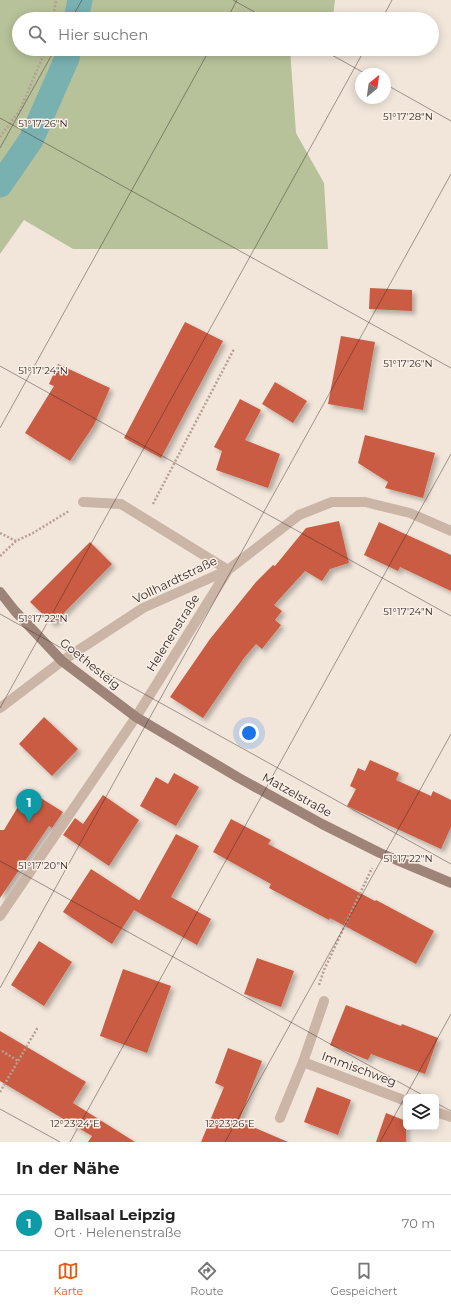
<!DOCTYPE html>
<html lang="de">
<head>
<meta charset="utf-8">
<style>
  body { margin:0; font-family:Montserrat,sans-serif; background:#f2f2f2; color:#222 }
  .controls { position:absolute; right:12px; bottom:12px; display:grid; overflow:hidden; border-radius:6px; box-shadow:0 2px 10px #0003 }
  .controls button { width:36px; height:36px; display:grid; place-items:center; padding:0; border:0; border-bottom:1px solid #e0e0e0; background:#fff; color:#222; font:20px sans-serif }
  .compass { position:absolute; left:355px; top:68px; width:36px; height:36px; border-radius:50%; background:#fff; box-shadow:0 2px 10px #0003; rotate:29deg }
  .you { position:absolute; left:249px; top:733px; width:14px; height:14px; margin:-10px; border:3px solid #fff; border-radius:50%; background:#1a73e8; box-shadow:0 0 0 6px #1a73e833 }
  .badge { display:grid; place-items:center; width:26px; height:26px; border-radius:50%; background:#ea580c; color:#fff; font-size:13px; font-weight:700 }
  .pin { position:absolute; translate:-50% -33px; filter:drop-shadow(0 1px 2px #0008) }
  .pin::after { content:''; position:absolute; top:21px; width:14px; height:12px; background:inherit; clip-path:polygon(0 0,100% 0,50% 100%) }
  .list { margin:0; padding:0; list-style:none }
  h2 { display:flex; justify-content:space-between; align-items:center; height:52px; margin:0; padding:0 16px; font-size:17px }
  h2 small { font-size:13px; font-weight:400; color:#767676 }
  .list li { display:grid; grid-template-columns:26px 1fr auto; gap:12px; align-items:center; box-sizing:border-box; height:56px; padding:0 16px; border-top:1px solid #e0e0e0 }
  .list b { display:block; font-size:15px; white-space:nowrap }
  .list p { margin:0; font-size:13px; white-space:nowrap; color:#767676 }
  .list em { font-size:13px; font-style:normal; color:#767676 }
  .icon { flex:none; width:22px; height:22px; fill:none; stroke:currentColor; stroke-width:2; stroke-linecap:round; stroke-linejoin:round }
  .map { position:relative; flex:none; width:451px; height:1142px; overflow:hidden }
  .search { position:absolute; background:#fff; box-shadow:0 2px 10px #0003; left:12px; right:12px; top:12px; height:44px; display:flex; align-items:center; gap:10px; box-sizing:border-box; padding:0 14px; border-radius:22px; color:#767676; font-size:15px }
  .sheet { height:108px; background:#fff }
  nav { display:flex; justify-content:space-around; align-items:center; box-sizing:border-box; height:56px; border-top:1px solid #e0e0e0; background:#fff; font-size:11px; color:#767676 }
  nav a { display:grid; justify-items:center; gap:2px }
  nav .on { color:#ea580c }
  .map>svg:first-child { display:block }
  .green { fill:#b7c29a }
  .lines { fill:none; stroke-linecap:round; stroke-linejoin:round }
  .canal { stroke:#79b0b0; stroke-width:25 }
  .building { fill:#c95c43; filter:url(#shadow) }
  .path { stroke:#b79f91; stroke-width:2.5; stroke-dasharray:2 2; stroke-linecap:butt }
  .street { stroke:#cbb5a6; stroke-width:10 }
  .secondary { stroke:#9e8478; stroke-width:10 }
  .ticks { fill:none; stroke:#372b27; stroke-width:1; stroke-opacity:0.45 }
  .labels { text-anchor:middle; stroke-width:3; stroke-linejoin:round; paint-order:stroke }
  .street-label { font-size:12px; fill:#372b27; stroke:#faf0e7 }
  .ticks-label { font-size:10px; text-anchor:middle; fill:#372b27; stroke:#faf0e7; stroke-width:3; stroke-linejoin:round; paint-order:stroke }
</style>
</head>
<body>
<div class="map">
<svg width="451" height="1142" viewBox="0 0 451 1142">
  <defs>
    <filter id="shadow"><feDropShadow dx="3.5" dy="3.5" stdDeviation="2" flood-color="#0004"/></filter>
  </defs>
  <rect width="100%" height="100%" fill="#f2e6db"/>
  <path class="green" d="M0,0H335L333,16L324,19H19V49H290L296,133L324,183L328,249H73L24,220L0,254Z"/>
  <g class="lines">
    <path class="canal" d="M76,19L80,0
      M0,185L31,140L67,58L69,49"/>
  </g>
  <path class="building" d="M370,288L412,290V311L369,309Z
    M185,322L223,341L161,458L124,438Z
    M341,336L375,342L363,410L328,404Z
    M58,364L110,388L94,425L70,461L25,433L54,386L49,384Z
    M275,382L307,401L293,423L262,404Z
    M240,399L261,410L245,440L280,454L268,488L216,470L222,451L214,447Z
    M365,435L435,453L423,498L385,488L388,482L358,463Z
    M339,521L349,563L330,569L322,581L305,571L274,605L282,611L275,620L281,625L262,649L256,644L244,658L203,718L170,697L210,639L256,582L273,565L275,566L306,528Z
    M379,522L451,555V591L400,567L398,571L364,555Z
    M90,542L112,564L53,624L30,602Z
    M44,717L78,749L52,776L19,744Z
    M370,760L399,773L396,780L431,796L433,791L451,800V827L441,849L347,806L356,789L350,786L358,768L365,771Z
    M174,773L199,787L176,826L140,806L156,777L168,784Z
    M28,790L63,812L52,828L49,826L0,898V830H4Z
    M103,795L139,820L109,866L63,835L75,818L83,824Z
    M231,819L271,840L268,844L375,901L376,900L434,931L416,964L330,918L329,920L269,888L271,884L213,852Z
    M176,834L199,846L171,897L211,919L197,945L134,910Z
    M91,869L140,901L112,944L63,912Z
    M39,941L72,962L44,1006L11,985Z
    M257,958L294,971L281,1007L244,994Z
    M123,969L171,986L147,1053L100,1036Z
    M346,1005L401,1026L402,1024L438,1038L425,1074L371,1054L368,1060L330,1045Z
    M0,1031L86,1082L73,1103L135,1142H88L92,1136L0,1081Z
    M228,1048L262,1061L239,1121L288,1142H201L224,1087L215,1083Z
    M317,1087L351,1100L338,1135L304,1122Z
    M386,1113L406,1121V1142H376Z"/>
  <g class="lines">
    <path class="path" d="M53,19L56,0
      M0,137L20,110L46,49
      M153,504L234,349
      M0,533L16,541
      M0,556L16,541L33,533L69,511
      M319,985L324,970L372,868
      M2,1051L18,1061
      M0,1092L38,1027"/>
    <path class="street" d="M83,502L121,504L228,570
      M0,708L62,661L143,608L228,570
      M0,916L136,717L228,570L299,515L332,502H365L410,513L451,531
      M303,1062L406,1101
      M436,1112L451,1117
      M280,1118L303,1062L324,1001"/>
    <path class="secondary" d="M0,592L15,611L62,661L136,717L239,778L322,824L380,853L451,883"/>
  </g>
  <path class="ticks" d="M233,0L267,19M71,19L82,0M227,19L237,0M382,19L392,0M321,49L366,74M385,84L451,121M0,118L451,368M0,148L55,49M0,366L451,616M0,428L210,49M0,614L451,864M0,708L365,49M0,861L426,1097M0,988L451,174M436,1103L451,1111M0,1109L60,1142M70,1142L451,454M225,1142L451,734M380,1142L451,1014"/>
  <g class="labels">
    <g class="street-label">
      <text transform="translate(175 580) rotate(-26)" y="4">Vollhardtstraße</text>
      <text transform="translate(173 633) rotate(-58)" y="4">Helenenstraße</text>
      <text transform="translate(90 664) rotate(39)" y="4">Goethesteig</text>
      <text transform="translate(297 795) rotate(29)" y="4">Matzelstraße</text>
      <text transform="translate(359 1069) rotate(20)" y="4">Immischweg</text>
    </g>
  </g>
  <g class="ticks-label">
    <text x="408" y="120">51°17'28"N</text>
    <text x="43" y="127">51°17'26"N</text>
    <text x="408" y="367">51°17'26"N</text>
    <text x="43" y="374">51°17'24"N</text>
    <text x="408" y="615">51°17'24"N</text>
    <text x="43" y="622">51°17'22"N</text>
    <text x="408" y="862">51°17'22"N</text>
    <text x="43" y="869">51°17'20"N</text>
    <text x="75" y="1127">12°23'24"E</text>
    <text x="230" y="1127">12°23'26"E</text>
  </g>
</svg>
<div class="controls">
<button><svg class="icon" aria-label="layers" viewBox="0 0 24 24"><path d="M12 4l9 5-9 5-9-5zM3 14l9 5 9-5"/></svg></button>
</div>
<svg class="compass" viewBox="-18 -18 36 36"><path d="M0-13l5 13h-10z" fill="#e53935"/><path d="M0 13l5-13h-10z" fill="#767676"/></svg>
<div class="you"></div>
<div class="pin badge" style="left:29px;top:822px;background:#0f9aa8">1</div>
<div class="search"><svg class="icon" aria-label="search" viewBox="0 0 24 24"><circle cx="10" cy="10" r="6"/><path d="M15 15l6 6"/></svg>Hier suchen</div>
</div>
<section class="sheet">
<h2>In der Nähe<small></small></h2>
<ul class="list">
<li><span class="badge" style="background:#0f9aa8">1</span><div><b>Ballsaal Leipzig</b><p>Ort · Helenenstraße</p></div><em>70 m</em></li>
</ul>
</section>
<nav>
<a class="on"><svg class="icon" aria-label="map" viewBox="0 0 24 24"><path d="M3 6l6-2 6 2 6-2v14l-6 2-6-2-6 2zM9 4v14M15 6v14"/></svg>Karte</a>
<a><svg class="icon" aria-label="directions" viewBox="0 0 24 24"><path d="M12 3l9 9-9 9-9-9zM9 14v-3h6M13 9l2 2-2 2"/></svg>Route</a>
<a><svg class="icon" aria-label="saved" viewBox="0 0 24 24"><path d="M7 4h10v16l-5-4-5 4z"/></svg>Gespeichert</a>
</nav>
</body>
</html>
